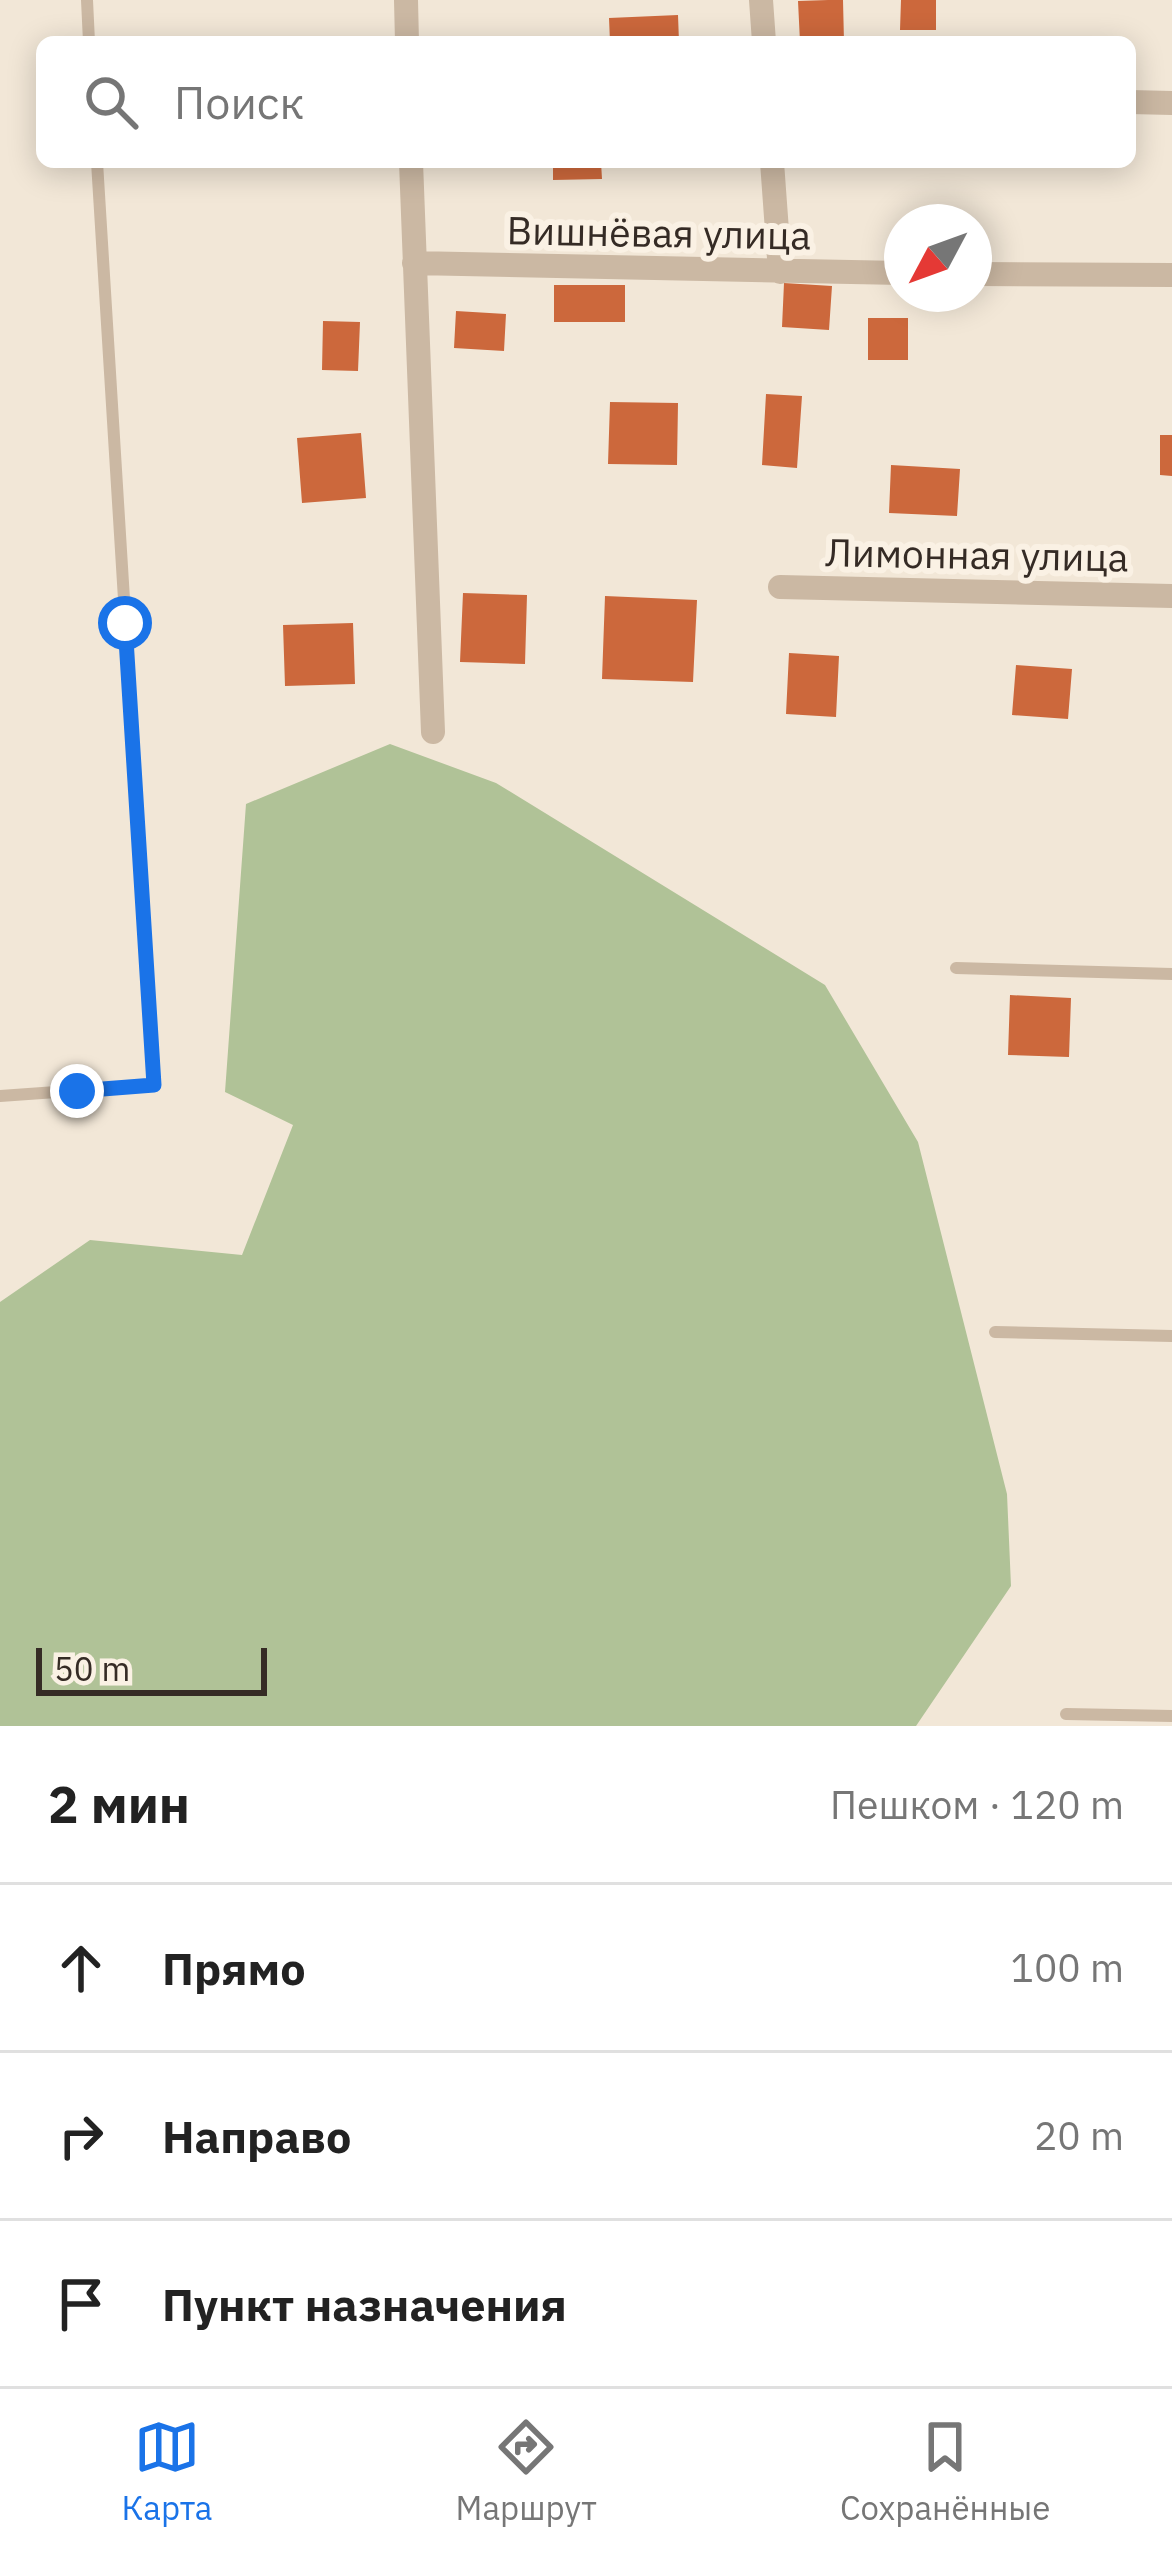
<!DOCTYPE html>
<html lang="ru">
<head>
<meta charset="utf-8">
<style>
  body { margin:0; font-family:"IBM Plex Sans",sans-serif; background:#f6f6f6; color:#222 }
  .compass { position:absolute; left:884px; top:204px; width:108px; height:108px; border-radius:50%; background:#fff; box-shadow:0 6px 30px #0003; rotate:229deg }
  .scale { position:absolute; left:36px; bottom:30px; width:231px; box-sizing:border-box; padding-left:12px; border:6px solid #352b25; border-top:0; font-size:33px; line-height:42px; white-space:nowrap; color:#352b25; -webkit-text-stroke:9px #faf1e4; paint-order:stroke }
  .stop { position:absolute; width:36px; height:36px; margin:-27px; border:9px solid #1a73e8; border-radius:50%; background:#fff }
  .stop.end { background:#1a73e8; border-color:#fff; box-shadow:0 3px 12px #0008 }
  .list { margin:0; padding:0; list-style:none }
  h2 { display:flex; justify-content:space-between; align-items:center; height:156px; margin:0; padding:0 48px; font-size:51px }
  h2 small { font-size:39px; font-weight:400; color:#767676 }
  .list li { display:grid; grid-template-columns:78px 1fr auto; gap:36px; align-items:center; box-sizing:border-box; height:168px; padding:0 48px; border-top:3px solid #e0e0e0 }
  .list b { display:block; font-size:45px; white-space:nowrap }
  .list em { font-size:39px; font-style:normal; color:#767676 }
  .icon { flex:none; width:66px; height:66px; fill:none; stroke:currentColor; stroke-width:2; stroke-linecap:round; stroke-linejoin:round }
  .map { position:relative; flex:none; width:1172px; height:1726px; overflow:hidden }
  .search { position:absolute; background:#fff; box-shadow:0 6px 30px #0003; left:36px; right:36px; top:36px; height:132px; display:flex; align-items:center; gap:30px; box-sizing:border-box; padding:0 42px; border-radius:18px; color:#767676; font-size:45px }
  .sheet { height:660px; background:#fff }
  nav { display:flex; justify-content:space-around; align-items:center; box-sizing:border-box; height:168px; border-top:3px solid #e0e0e0; background:#fff; font-size:33px; color:#767676 }
  nav a { display:grid; justify-items:center; gap:6px }
  nav .on { color:#1a73e8 }
  .map>svg:first-child { display:block }
  .green { fill:#b0c297 }
  .building { fill:#cc683c }
  .lines { fill:none; stroke-linecap:round; stroke-linejoin:round }
  .lane { stroke:#cbb8a3; stroke-width:12 }
  .street { stroke:#cbb8a3; stroke-width:24 }
  .route { stroke:#1a73e8; stroke-width:15 }
  .labels { text-anchor:middle; stroke-width:12; stroke-linejoin:round; paint-order:stroke }
  .street-label { font-size:39px; fill:#352b25; stroke:#faf1e4 }
</style>
</head>
<body>
<div class="map">
<svg width="1172" height="1726" viewBox="0 0 1172 1726">
  <rect width="100%" height="100%" fill="#f2e7d7"/>
  <path class="green" d="M390,744L496,783L825,985L918,1142L1007,1494L1011,1586L916,1726H0V1302L90,1240L242,1255L293,1125L225,1092L246,804Z"/>
  <path class="building" d="M828,0H843L844,42H800L798,1Z
    M901,0H936V30H900Z
    M678,15L679,42H610L609,18Z
    M553,162H601L602,179L553,180Z
    M784,283L832,286L829,330L782,327Z
    M554,285H625V322H554Z
    M456,311L506,314L504,351L454,348Z
    M868,318H908V360H868Z
    M323,321L360,322L358,371L322,370Z
    M766,394L802,396L797,468L762,465Z
    M610,402L678,403L677,465L608,464Z
    M361,433L366,498L302,503L297,438Z
    M1160,435H1172V476L1160,475Z
    M891,465L960,469L957,516L889,513Z
    M463,593L527,595L525,664L460,662Z
    M605,596L697,600L693,682L602,679Z
    M353,623L355,684L285,686L283,625Z
    M789,653L839,656L836,717L786,714Z
    M1016,665L1072,669L1068,719L1012,715Z
    M1010,995L1071,998L1069,1057L1008,1055Z"/>
  <g class="lines">
    <path class="lane" d="M87,0L89,42
      M956,968L1172,974
      M0,1096L154,1085L97,162
      M995,1332L1172,1336
      M1066,1714L1172,1716"/>
    <path class="street" d="M406,0L407,42
      M761,0L764,42
      M1130,102L1172,103
      M411,162L433,732
      M772,162L780,272
      M414,263L902,273
      M974,274L1172,275
      M780,587L1172,596"/>
  </g>
  <g class="lines">
    <path class="route" d="M77,1091L154,1085L125,623"/>
  </g>
  <g class="labels">
    <g class="street-label">
      <text transform="translate(659 233) rotate(1)" y="14">Вишнёвая улица</text>
      <text transform="translate(977 555) rotate(1)" y="14">Лимонная улица</text>
    </g>
  </g>
</svg>
<svg class="compass" viewBox="-18 -18 36 36"><path d="M0-13l5 13h-10z" fill="#e53935"/><path d="M0 13l5-13h-10z" fill="#767676"/></svg>
<div class="scale">50 m</div>
<div class="stop" style="left:125px;top:623px"></div>
<div class="stop end" style="left:77px;top:1091px"></div>
<div class="search"><svg class="icon" aria-label="search" viewBox="0 0 24 24"><circle cx="10" cy="10" r="6"/><path d="M15 15l6 6"/></svg>Поиск</div>
</div>
<section class="sheet">
<h2>2 мин<small>Пешком · 120 m</small></h2>
<ul class="list">
<li><svg class="icon" aria-label="ahead" viewBox="0 0 24 24"><path d="M12 20V5M6 11l6-6 6 6"/></svg><div><b>Прямо</b></div><em>100 m</em></li>
<li><svg class="icon" aria-label="right" viewBox="0 0 24 24"><path d="M7 20v-9h11M14 6l5 5-5 5"/></svg><div><b>Направо</b></div><em>20 m</em></li>
<li><svg class="icon" aria-label="arrive" viewBox="0 0 24 24"><path d="M6 21V4h12l-3 4 3 4H6"/></svg><div><b>Пункт назначения</b></div></li>
</ul>
</section>
<nav>
<a class="on"><svg class="icon" aria-label="map" viewBox="0 0 24 24"><path d="M3 6l6-2 6 2 6-2v14l-6 2-6-2-6 2zM9 4v14M15 6v14"/></svg>Карта</a>
<a><svg class="icon" aria-label="directions" viewBox="0 0 24 24"><path d="M12 3l9 9-9 9-9-9zM9 14v-3h6M13 9l2 2-2 2"/></svg>Маршрут</a>
<a><svg class="icon" aria-label="saved" viewBox="0 0 24 24"><path d="M7 4h10v16l-5-4-5 4z"/></svg>Сохранённые</a>
</nav>
</body>
</html>
